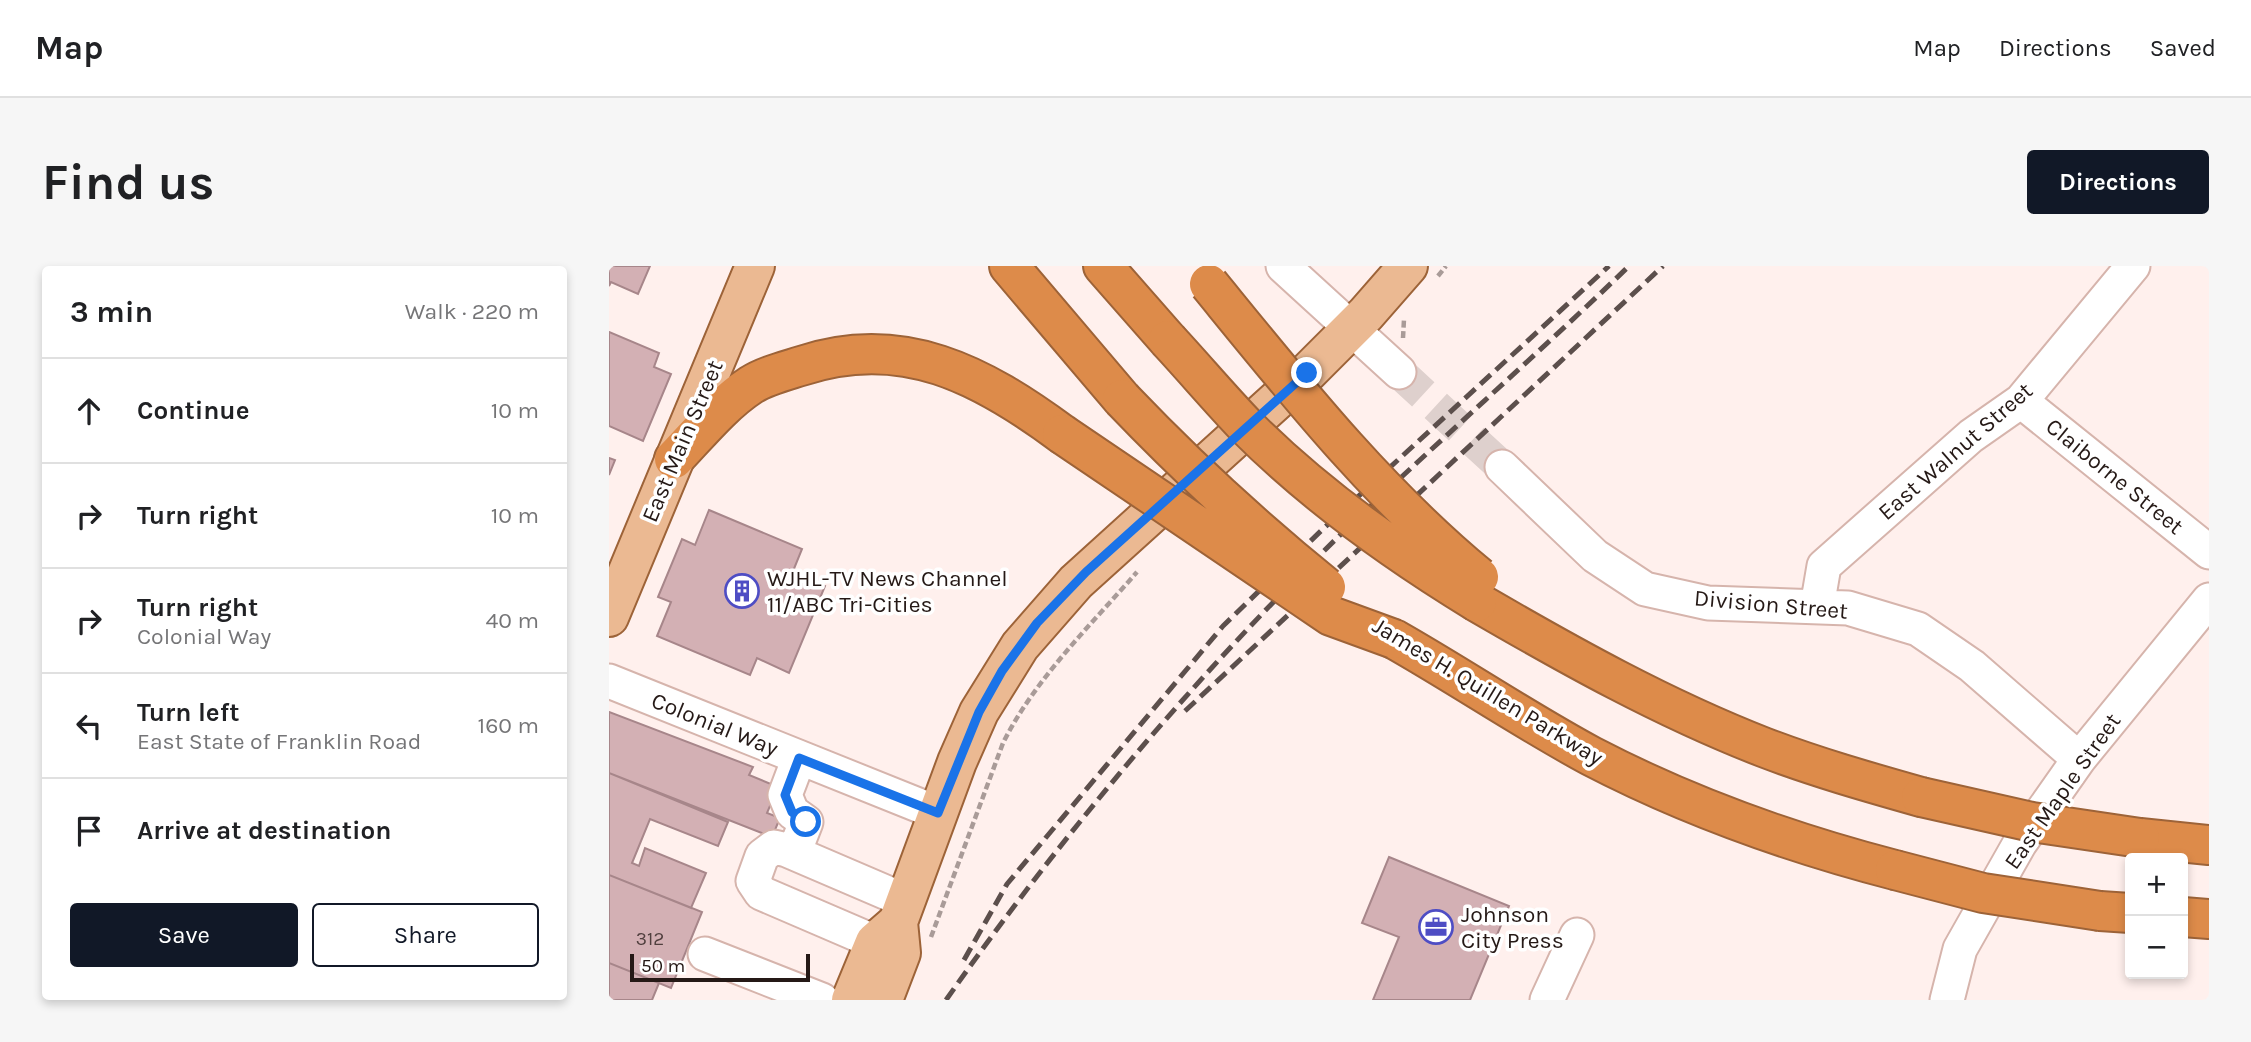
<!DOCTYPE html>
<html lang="en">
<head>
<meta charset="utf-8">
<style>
  body { margin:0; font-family:Karla,sans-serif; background:#f6f6f6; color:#202124 }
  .controls { position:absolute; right:21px; bottom:21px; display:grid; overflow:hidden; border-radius:7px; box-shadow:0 4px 10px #0003 }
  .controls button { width:63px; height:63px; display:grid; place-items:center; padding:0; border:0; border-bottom:2px solid #e0e0e0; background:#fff; color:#202124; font:35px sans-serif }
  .scale { position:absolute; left:21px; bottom:18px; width:180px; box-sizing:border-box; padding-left:7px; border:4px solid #251916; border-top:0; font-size:19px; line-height:24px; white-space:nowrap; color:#251916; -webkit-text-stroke:5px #fff; paint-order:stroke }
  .stop { position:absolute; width:21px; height:21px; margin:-16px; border:5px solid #1a73e8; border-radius:50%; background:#fff }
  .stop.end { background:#1a73e8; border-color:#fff; box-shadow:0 2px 7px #0008 }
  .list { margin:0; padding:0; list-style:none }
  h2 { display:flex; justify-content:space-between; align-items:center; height:91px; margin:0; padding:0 28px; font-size:30px }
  h2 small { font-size:23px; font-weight:400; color:#757577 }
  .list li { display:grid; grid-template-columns:46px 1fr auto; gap:21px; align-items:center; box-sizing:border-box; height:105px; padding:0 28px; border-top:2px solid #e0e0e0 }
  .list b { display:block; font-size:26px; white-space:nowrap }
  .list p { margin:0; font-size:23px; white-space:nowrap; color:#757577 }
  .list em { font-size:23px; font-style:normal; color:#757577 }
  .actions { display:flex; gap:14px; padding:21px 28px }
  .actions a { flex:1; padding:16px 0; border:2px solid #111827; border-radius:7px; text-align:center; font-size:24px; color:#111827 }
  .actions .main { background:#111827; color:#fff }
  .icon { flex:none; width:38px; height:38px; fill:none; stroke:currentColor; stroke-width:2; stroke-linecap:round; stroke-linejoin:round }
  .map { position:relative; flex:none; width:1600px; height:734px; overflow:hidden; border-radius:7px }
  header { display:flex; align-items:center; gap:42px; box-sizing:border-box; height:98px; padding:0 35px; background:#fff; border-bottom:2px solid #e0e0e0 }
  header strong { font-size:33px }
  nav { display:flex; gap:38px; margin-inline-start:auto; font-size:24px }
  .intro { display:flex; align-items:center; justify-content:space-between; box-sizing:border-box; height:168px; padding:0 42px }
  h1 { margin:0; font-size:49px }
  .button { padding:18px 32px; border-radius:7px; background:#111827; color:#fff; font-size:24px; font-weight:700 }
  main { display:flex; gap:42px; padding:0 42px }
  aside { flex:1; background:#fff; border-radius:7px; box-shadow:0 4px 10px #0003 }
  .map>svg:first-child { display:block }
  .building { fill:#d3b0b4; stroke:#a7868a; stroke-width:2 }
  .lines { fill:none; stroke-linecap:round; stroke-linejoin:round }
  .minor-tunnel { stroke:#ded0cd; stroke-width:33; stroke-dasharray:33 17; stroke-linecap:butt }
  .minor-casing { stroke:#d6b4ac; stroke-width:37 }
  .major-casing { stroke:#9d6338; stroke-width:42 }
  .highway-casing { stroke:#9d6338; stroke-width:42 }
  .path { stroke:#a99b98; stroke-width:4.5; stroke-dasharray:7 3.5; stroke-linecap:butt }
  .minor { stroke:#fff; stroke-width:33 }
  .major { stroke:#ebb992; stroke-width:38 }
  .highway { stroke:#dd8b4a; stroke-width:38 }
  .rail { stroke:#5c4f4c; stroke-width:5; stroke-dasharray:14 7; stroke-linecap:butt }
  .highway-bridge-casing { stroke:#9d6338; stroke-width:42; stroke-linecap:butt }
  .highway-bridge { stroke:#dd8b4a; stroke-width:38 }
  .route { stroke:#1a73e8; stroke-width:9 }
  .labels { text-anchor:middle; stroke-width:7; stroke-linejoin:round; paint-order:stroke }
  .number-label { font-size:19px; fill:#503f3e }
  .street-label { font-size:23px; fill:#251916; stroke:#fff }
  .poi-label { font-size:23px; fill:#251916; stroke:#fff; text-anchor:start }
</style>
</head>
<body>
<header>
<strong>Map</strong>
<nav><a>Map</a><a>Directions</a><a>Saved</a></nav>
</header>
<div class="intro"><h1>Find us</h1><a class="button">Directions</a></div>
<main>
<aside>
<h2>3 min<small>Walk · 220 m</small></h2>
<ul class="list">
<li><svg class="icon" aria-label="ahead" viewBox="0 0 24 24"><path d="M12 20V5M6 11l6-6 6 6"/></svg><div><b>Continue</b></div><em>10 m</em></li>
<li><svg class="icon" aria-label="right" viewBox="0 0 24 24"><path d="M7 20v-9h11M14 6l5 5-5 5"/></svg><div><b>Turn right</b></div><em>10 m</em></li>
<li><svg class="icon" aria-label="right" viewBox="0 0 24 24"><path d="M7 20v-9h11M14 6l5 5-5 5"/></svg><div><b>Turn right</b><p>Colonial Way</p></div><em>40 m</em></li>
<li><svg class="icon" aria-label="left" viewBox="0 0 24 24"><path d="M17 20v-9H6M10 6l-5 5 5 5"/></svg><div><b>Turn left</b><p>East State of Franklin Road</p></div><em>160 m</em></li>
<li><svg class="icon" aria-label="arrive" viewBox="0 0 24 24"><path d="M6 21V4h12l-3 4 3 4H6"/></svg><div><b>Arrive at destination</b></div></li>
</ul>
<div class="actions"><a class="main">Save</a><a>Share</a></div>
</aside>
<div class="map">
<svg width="1600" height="734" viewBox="0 0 1600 734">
  <rect width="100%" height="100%" fill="#fff0ed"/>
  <path class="building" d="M0,0H41L29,28L2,16L0,20Z
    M0,66L50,87L45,101L62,108L34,175L0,160Z
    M0,192L6,194L0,209Z
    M100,244L193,283L180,315L187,318L190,310L216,320L180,407L148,392L141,409L48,370L62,336L49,331L73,273L86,279Z
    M0,446L144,501L140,509L169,521L158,547L171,552L163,571L0,507Z
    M0,507L119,556L109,580L41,553L23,597L30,600L36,582L97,607L82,642L0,609Z
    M780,591L900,640L861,734H764L790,671L753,657Z
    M0,609L93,646L62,722L0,697Z
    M0,697L50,717L43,734H0Z"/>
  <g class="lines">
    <path class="minor-tunnel" d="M790,106L893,201"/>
    <g class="minor-casing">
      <path id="minor" d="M674,0L790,106
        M1412,135L1600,286
        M893,201L986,290L1036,323L1099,337L1239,342L1309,363L1363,400L1470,493
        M1208,341L1215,300L1362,170L1412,135L1524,0
        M0,415L329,547
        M185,587L197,556L183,546L176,529L190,492
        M266,676L152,627L144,615L153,590L165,581L178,584L297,635
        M96,688L213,734
        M938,734L968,669
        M1338,734L1351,683L1411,577L1470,493L1600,334"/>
    </g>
    <g class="major-casing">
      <path id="major" d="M0,351L146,0
        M242,734L266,676L289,656
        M274,734L292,687L289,656L348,496L370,446L411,380L467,316L698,107L757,48L799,0"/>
    </g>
    <g class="highway-casing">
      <path id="highway" d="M400,0L513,133
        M494,0L559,74
        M65,193C89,168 113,138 142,119C156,110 176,105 192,100C293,66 373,109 453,168
        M868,336C961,390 1054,442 1154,481C1206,501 1259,516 1312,531
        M785,373C852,411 915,454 982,490C1078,540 1182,577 1286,604
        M1531,572L1600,579
        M1491,645L1521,647
        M1574,651L1600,653"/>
    </g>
    <path class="path" d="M829,10L837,0
      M794,72L795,53
      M322,671L394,477C426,413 481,360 528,306"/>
    <use href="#minor" class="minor"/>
    <use href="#major" class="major"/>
    <use href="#highway" class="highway"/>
    <path class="rail" d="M576,445L1054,0
      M355,694L398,618L614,360L716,261L1000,0
      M337,734C452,570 583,414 726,274C822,181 924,93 1020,0"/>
    <g class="highway-bridge-casing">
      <path id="highway-bridge" d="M600,18C684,121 767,226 870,311
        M559,74C585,102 611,133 638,161C707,230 786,286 868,336
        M513,133C577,200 644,262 717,321
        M453,168L722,350L785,373
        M1312,531L1423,556L1531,572
        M1286,604L1374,627L1491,645"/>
    </g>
    <use href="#highway-bridge" class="highway-bridge"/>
  </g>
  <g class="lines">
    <path class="route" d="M197,556L183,546L176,529L190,492L329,547L370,446L393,405L428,357L477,306L698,107"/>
  </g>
  <defs>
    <g id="building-ring" transform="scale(1.75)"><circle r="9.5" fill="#fff" stroke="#4e4dc4" stroke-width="1.5"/><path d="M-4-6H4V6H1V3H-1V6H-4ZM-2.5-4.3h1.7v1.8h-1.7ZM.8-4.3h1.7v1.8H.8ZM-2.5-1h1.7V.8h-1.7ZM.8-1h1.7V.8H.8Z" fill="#4e4dc4"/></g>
    <g id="office-ring" transform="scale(1.75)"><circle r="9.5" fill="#fff" stroke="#4e4dc4" stroke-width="1.5"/><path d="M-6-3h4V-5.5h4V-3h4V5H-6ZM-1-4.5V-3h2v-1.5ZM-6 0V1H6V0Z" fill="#4e4dc4"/></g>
  </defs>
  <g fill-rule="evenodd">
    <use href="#building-ring" x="133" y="325"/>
    <use href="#office-ring" x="827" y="661"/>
  </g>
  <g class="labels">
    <g class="number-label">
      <text x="41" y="679">312</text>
    </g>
    <g class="street-label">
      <text transform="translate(73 175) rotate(-67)" y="8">East Main Street</text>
      <text transform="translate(1346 185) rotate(-41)" y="8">East Walnut Street</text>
      <text transform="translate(1506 210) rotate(39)" y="8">Claiborne Street</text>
      <text transform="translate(1162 338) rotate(5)" y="8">Division Street</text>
      <text transform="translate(879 425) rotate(31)" y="8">James H. Quillen Parkway</text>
      <text transform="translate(106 458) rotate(22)" y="8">Colonial Way</text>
      <text transform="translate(1453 525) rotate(-55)" y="8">East Maple Street</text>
    </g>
    <g class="poi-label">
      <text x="158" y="320">WJHL-TV News Channel<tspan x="158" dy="26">11/ABC Tri-Cities</tspan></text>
      <text x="852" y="656">Johnson<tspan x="852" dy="26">City Press</tspan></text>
    </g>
  </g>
</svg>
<div class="controls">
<button>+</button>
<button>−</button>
</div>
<div class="scale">50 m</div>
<div class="stop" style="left:197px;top:556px"></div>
<div class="stop end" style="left:698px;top:107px"></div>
</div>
</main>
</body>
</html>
